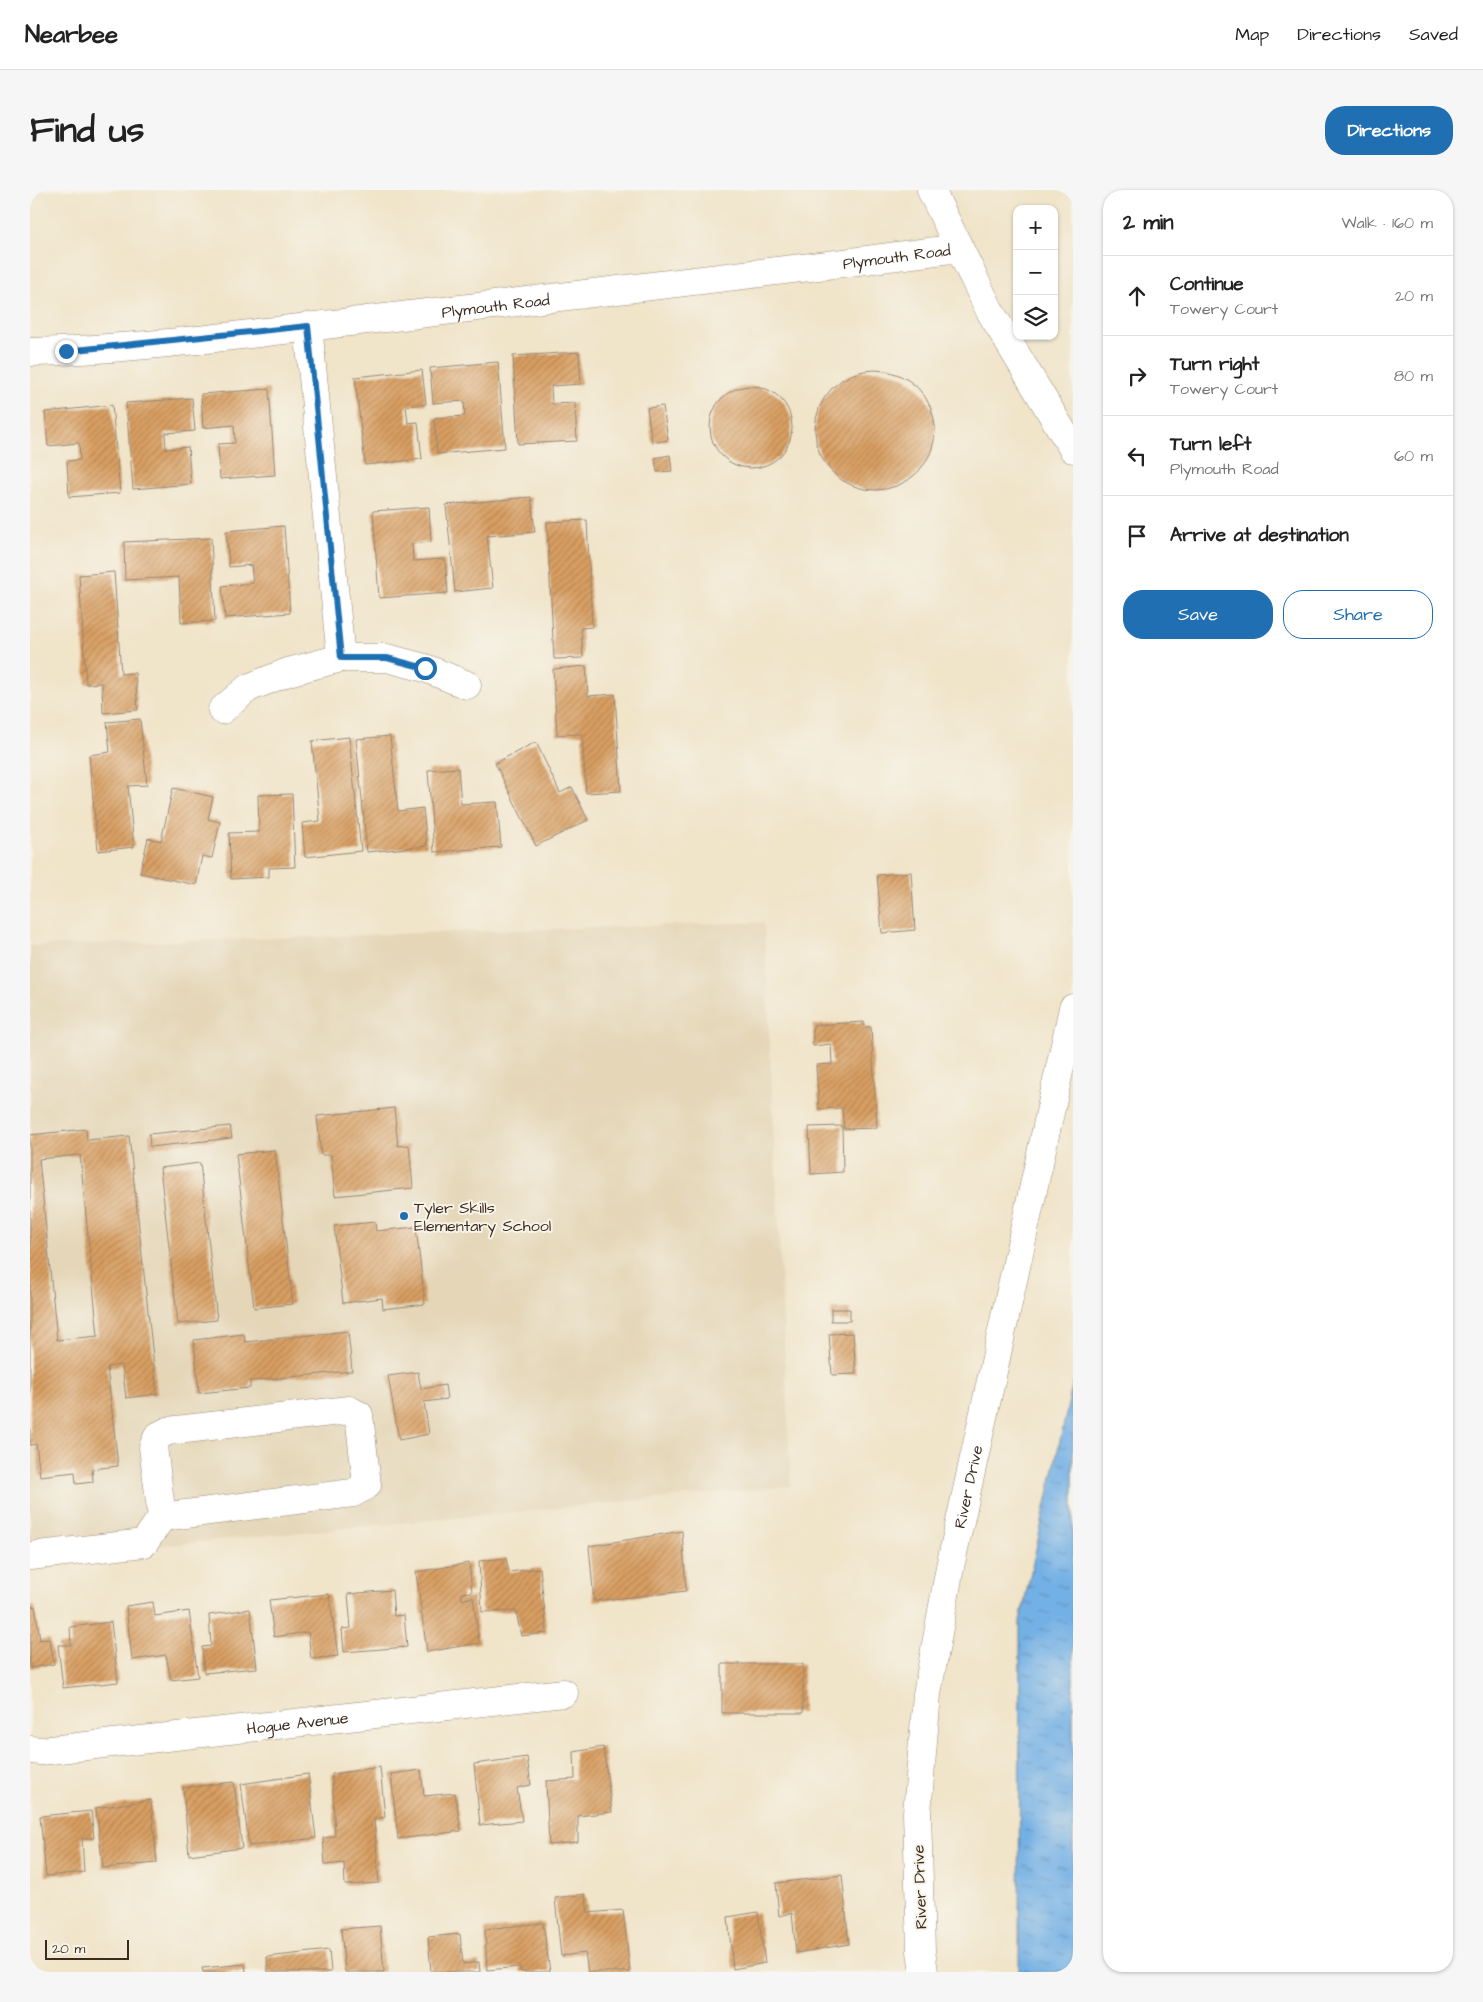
<!DOCTYPE html>
<html lang="en">
<head>
<meta charset="utf-8">
<style>
  body { margin:0; font-family:"Architects Daughter",sans-serif; background:#f6f6f6; color:#222 }
  .controls { position:absolute; right:15px; top:15px; display:grid; overflow:hidden; border-radius:10px; box-shadow:0 1px 4px #0004 }
  .controls button { width:45px; height:45px; display:grid; place-items:center; padding:0; border:0; border-bottom:1px solid #e0e0e0; background:#fff; color:#222; font:25px sans-serif }
  .scale { position:absolute; left:15px; bottom:12px; width:84px; box-sizing:border-box; padding-left:5px; border:2px solid #3b2a1e; border-top:0; font-size:14px; line-height:18px; white-space:nowrap; color:#3b2a1e; -webkit-text-stroke:4px #f7f3e8; paint-order:stroke }
  .stop { position:absolute; width:15px; height:15px; margin:-11px; border:4px solid #1f6fb2; border-radius:50%; background:#fff }
  .stop.end { background:#1f6fb2; border-color:#fff; box-shadow:0 1px 5px #0008 }
  .list { margin:0; padding:0; list-style:none }
  h2 { display:flex; justify-content:space-between; align-items:center; height:65px; margin:0; padding:0 20px; font-size:21px }
  h2 small { font-size:16px; font-weight:400; color:#767676 }
  .list li { display:grid; grid-template-columns:32px 1fr auto; gap:15px; align-items:center; box-sizing:border-box; height:80px; padding:0 20px; border-top:1px solid #e0e0e0 }
  .list b { display:block; font-size:19px; white-space:nowrap }
  .list p { margin:0; font-size:16px; white-space:nowrap; color:#767676 }
  .list em { font-size:16px; font-style:normal; color:#767676 }
  .actions { display:flex; gap:10px; padding:15px 20px }
  .actions a { flex:1; padding:11px 0; border:1px solid #1f6fb2; border-radius:20px; text-align:center; font-size:18px; color:#1f6fb2 }
  .actions .main { background:#1f6fb2; color:#fff }
  .icon { flex:none; width:28px; height:28px; fill:none; stroke:currentColor; stroke-width:2; stroke-linecap:round; stroke-linejoin:round }
  .map { position:relative; flex:none; width:1043px; height:1782px; overflow:hidden; border-radius:20px }
  header { display:flex; align-items:center; gap:30px; box-sizing:border-box; height:70px; padding:0 25px; background:#fff; border-bottom:1px solid #e0e0e0 }
  header strong { font-size:24px }
  nav { display:flex; gap:28px; margin-inline-start:auto; font-size:18px }
  .intro { display:flex; align-items:center; justify-content:space-between; box-sizing:border-box; height:120px; padding:0 30px }
  h1 { margin:0; font-size:35px }
  .button { padding:12px 22px; border-radius:20px; background:#1f6fb2; color:#fff; font-size:18px; font-weight:700 }
  main { display:flex; gap:30px; padding:0 30px }
  aside { flex:1; background:#fff; border-radius:20px; box-shadow:0 1px 4px #0004 }
  .map>svg:first-child { display:block }
  .built { fill:#e4d6b7 }
  .water { fill:url(#water-ripples); stroke:#576d82 }
  .building { fill:url(#building-hatch); fill-rule:evenodd }
  .lines { fill:none; stroke-linecap:round; stroke-linejoin:round }
  .minor-casing { stroke:#968774; stroke-width:29 }
  .minor { stroke:#fff; stroke-width:28 }
  .route { stroke:#1f6fb2; stroke-width:6 }
  .poi-dot { fill:#1f6fb2; stroke:#f7f3e8; stroke-width:2 }
  .labels { text-anchor:middle; stroke-width:4; stroke-linejoin:round; paint-order:stroke }
  .street-label { font-size:16px; fill:#3b2a1e; stroke:#f7f3e8 }
  .poi-label { font-size:16px; fill:#3b2a1e; stroke:#f7f3e8; text-anchor:start }
</style>
</head>
<body>
<header>
<strong>Nearbee</strong>
<nav><a>Map</a><a>Directions</a><a>Saved</a></nav>
</header>
<div class="intro"><h1>Find us</h1><a class="button">Directions</a></div>
<main>
<div class="map">
<svg width="1043" height="1782" viewBox="0 0 1043 1782">
  <defs>
    <pattern id="water-ripples" width="26" height="14" patternUnits="userSpaceOnUse" patternTransform="scale(1.25)"><rect width="26" height="14" fill="#73b0e5"/><path d="M2 4q2-2 4 0t4 0M15 11q2-2 4 0t4 0" fill="none" stroke="#608fb9"/></pattern>
    <pattern id="building-hatch" width="6" height="6" patternUnits="userSpaceOnUse" patternTransform="scale(1.25)"><rect width="6" height="6" fill="#d99f62"/><path d="M-1 1l2-2M0 6l6-6M5 7l2-2" fill="none" stroke="#b18250"/></pattern>
  </defs>
  <rect width="100%" height="100%" fill="#f7f3e8"/>
  <filter id="ink" filterUnits="userSpaceOnUse"><feTurbulence type="fractalNoise" baseFrequency=".02" numOctaves="2"/><feDisplacementMap in="SourceGraphic" scale="10" xChannelSelector="R" yChannelSelector="G"/><feConvolveMatrix kernelMatrix="1 2 1 2 8 2 1 2 1" color-interpolation-filters="sRGB"/></filter>
  <filter id="wash" filterUnits="userSpaceOnUse"><feTurbulence type="fractalNoise" baseFrequency=".0096" numOctaves="4" result="noise"/><feDisplacementMap in="SourceGraphic" scale="20" xChannelSelector="R" yChannelSelector="G"/><feGaussianBlur stdDeviation="1.12" result="paint"/><feColorMatrix in="noise" values="0 0 0 0 0 0 0 0 0 0 0 0 0 0 0 0 0 1.4 0 .05"/><feComposite in="paint" operator="in"/></filter>
  <g filter="url(#wash)">
    <rect width="100%" height="100%" fill="#f0e4c9"/>
    <path class="built" d="M734,732L761,1296L0,1368V756Z"/>
    <path class="water" d="M1043,1192V1782H989L990,1431Z"/>
    <g id="blocks">
      <path class="building" d="M549,162L551,194L521,196L522,214L545,213L547,251L488,254L483,166Z
        M468,172L475,258L407,264L404,228L435,226L434,211L403,213L400,178Z
        M785 240a60 60 0 1 1 120 0a60 60 0 1 1-120 0Z
        M392,180L396,214L376,216L378,233L388,232L392,269L335,275L325,187Z
        M680 237a41 41 0 1 1 82 0a41 41 0 1 1-82 0Z
        M239,199L245,285L190,289L188,254L205,253L204,235L173,238L171,204Z
        M162,208L165,241L135,243L136,259L158,257L161,294L103,299L96,213Z
        M82,215L90,303L39,307L37,271L50,270L49,253L18,256L15,222Z
        M633,216L638,250L622,253L617,218Z
        M640,265L642,281L627,282L625,268Z
        M501,307L505,342L457,346L463,398L425,402L416,315Z
        M399,317L401,352L382,354L383,371L415,369L418,403L349,408L343,321Z
        M557,330L562,437L551,438L553,468L524,469L517,332Z
        M254,336L260,423L195,428L192,396L223,393L221,375L199,377L196,341Z
        M181,348L185,431L151,433L149,387L95,390L94,352Z
        M84,382L91,484L105,483L108,520L73,523L72,493L56,494L49,385Z
        M556,476L558,506L585,504L591,601L556,603L552,544L527,545L523,479Z
        M110,529L117,595L98,596L104,657L68,661L59,565L80,562L77,532Z
        M360,546L368,621L393,618L397,656L337,662L326,549Z
        M319,547L331,661L275,667L272,633L290,631L282,551Z
        M506,552L530,603L542,597L558,630L506,656L465,573Z
        M428,578L431,614L467,612L471,657L404,662L398,580Z
        M143,598L183,607L178,629L190,632L182,668L172,666L166,695L110,683L118,648L131,651Z
        M262,604L265,677L239,678V687L201,689L199,643L229,642L228,605Z
        M881,682L885,740L852,743L847,685Z
        M834,832V837H841L847,938L814,939L812,918L789,919L786,875L802,874L801,854L783,856V835Z
        M364,918L368,956L379,955L383,998L305,1006L301,965H291L287,926Z
        M200,936L202,948L120,957L119,944Z
        M812,936L813,982L781,984L779,937Z
        M56,939L57,950L99,946L127,1204L96,1208L92,1175L77,1177L88,1276L62,1279L63,1292L46,1294L45,1282L10,1286L6,1254L0,1255V945ZM50,965L68,1146L27,1150L9,969Z
        M245,960L263,1114L224,1118L206,964Z
        M170,973L187,1130L148,1134L130,978Z
        M345,1032L346,1041L386,1037L395,1114L353,1119L352,1108L313,1113L304,1036Z
        M801,1119H820V1131H801Z
        M318,1141L322,1181L220,1191V1198L169,1203L164,1150L214,1144L215,1152Z
        M823,1143L826,1184L802,1185L799,1144Z
        M388,1182L391,1199L415,1195L417,1209L394,1212L399,1244L369,1250L358,1186Z
        M652,1341L656,1401L564,1411L559,1356Z
        M476,1368L479,1382L510,1378L517,1443L491,1446L486,1421L452,1422L449,1371Z
        M439,1373L442,1402L432,1403V1410L443,1407L449,1453L397,1462L386,1382Z
        M362,1400L364,1426L374,1425L377,1457L314,1462L312,1439L321,1438L318,1404Z
        M299,1404L308,1466L281,1469L278,1442L244,1447L239,1410Z
        M123,1412L125,1426L159,1421L168,1487L141,1490L136,1465L102,1470L96,1416Z
        M5,1416L10,1450L20,1449L24,1474L0,1478V1417Z
        M220,1419L227,1478L174,1483L172,1457L181,1456L179,1425Z
        M81,1432L88,1492L33,1498L28,1455H41L40,1437Z
        M692,1474H773V1523H692Z
        M573,1557L582,1622L548,1626V1652L519,1655L516,1591L545,1589L544,1562Z
        M497,1567L501,1595L487,1598L492,1631L450,1635L444,1574Z
        M350,1577L355,1627L344,1629L349,1693L315,1695L314,1673L295,1675L293,1648L305,1646L302,1584Z
        M391,1580L394,1606L425,1603L431,1641L368,1649L361,1584Z
        M278,1584L286,1648L219,1656L211,1594Z
        M204,1592L212,1658L159,1665L153,1598Z
        M121,1610L127,1673L73,1678L66,1618Z
        M61,1621L64,1648H52L54,1682L16,1686L10,1626Z
        M812,1685L819,1754L766,1763L762,1723L749,1726L746,1693Z
        M555,1704L558,1723L593,1720L600,1782H558L555,1763L531,1766L525,1708Z
        M728,1722L735,1773L703,1779L698,1727Z
        M513,1733L520,1782H491L490,1777L457,1780L455,1739Z
        M350,1736L354,1782H315L311,1739Z
        M430,1744L433,1774L449,1772L450,1782H401L398,1747Z
        M299,1760L301,1782H238L237,1767Z
        M215,1774L216,1782H173L172,1778Z"/>
    </g>
  </g>
  <g filter="url(#ink)">
    <use href="#blocks" fill-opacity="0" stroke="#968774" stroke-width="1"/>
    <g class="lines">
      <g class="minor-casing">
        <g id="minor">
          <path d="M901,0L960,121L1043,259"/>
          <path d="M278,136L311,468H357L395,478L437,495"/>
          <path id="s1" d="M0,162C119,159 238,141 355,128C547,106 738,83 929,58"/>
          <path d="M192,520L218,498L258,482L311,468"/>
          <path d="M0,1366L114,1353L132,1327L123,1257L128,1246L138,1241L319,1220L329,1225L337,1295L323,1303L132,1327"/>
          <path id="s2" d="M0,1560L11,1561L534,1503"/>
          <path id="s3" d="M894,1782L891,1761L887,1623L897,1504L920,1377L1043,818"/>
        </g>
      </g>
      <use href="#minor" class="minor"/>
    </g>
  </g>
  <g class="lines" filter="url(#ink)">
    <path class="route" d="M36,161L278,136L311,468H357L395,478"/>
  </g>
  <circle class="poi-dot" cx="374" cy="1026" r="5"/>
  <g class="labels">
    <g class="street-label">
      <text dy="6" stroke="none"><textPath href="#s1" startOffset="872">Plymouth Road</textPath></text>
      <text dy="6" stroke="none"><textPath href="#s1" startOffset="468">Plymouth Road</textPath></text>
      <text dy="6" stroke="none"><textPath href="#s3" startOffset="490">River Drive</textPath></text>
      <text dy="6" stroke="none"><textPath href="#s2" startOffset="269">Hogue Avenue</textPath></text>
      <text transform="translate(889 1697) rotate(-92)" y="6">River Drive</text>
    </g>
    <g class="poi-label">
      <text x="384" y="1023">Tyler Skills<tspan x="384" dy="18">Elementary School</tspan></text>
    </g>
  </g>
</svg>
<div class="controls">
<button>+</button>
<button>−</button>
<button><svg class="icon" aria-label="layers" viewBox="0 0 24 24"><path d="M12 4l9 5-9 5-9-5zM3 14l9 5 9-5"/></svg></button>
</div>
<div class="scale">20 m</div>
<div class="stop" style="left:395px;top:478px"></div>
<div class="stop end" style="left:36px;top:161px"></div>
</div>
<aside>
<h2>2 min<small>Walk · 160 m</small></h2>
<ul class="list">
<li><svg class="icon" aria-label="ahead" viewBox="0 0 24 24"><path d="M12 20V5M6 11l6-6 6 6"/></svg><div><b>Continue</b><p>Towery Court</p></div><em>20 m</em></li>
<li><svg class="icon" aria-label="right" viewBox="0 0 24 24"><path d="M7 20v-9h11M14 6l5 5-5 5"/></svg><div><b>Turn right</b><p>Towery Court</p></div><em>80 m</em></li>
<li><svg class="icon" aria-label="left" viewBox="0 0 24 24"><path d="M17 20v-9H6M10 6l-5 5 5 5"/></svg><div><b>Turn left</b><p>Plymouth Road</p></div><em>60 m</em></li>
<li><svg class="icon" aria-label="arrive" viewBox="0 0 24 24"><path d="M6 21V4h12l-3 4 3 4H6"/></svg><div><b>Arrive at destination</b></div></li>
</ul>
<div class="actions"><a class="main">Save</a><a>Share</a></div>
</aside>
</main>
</body>
</html>
